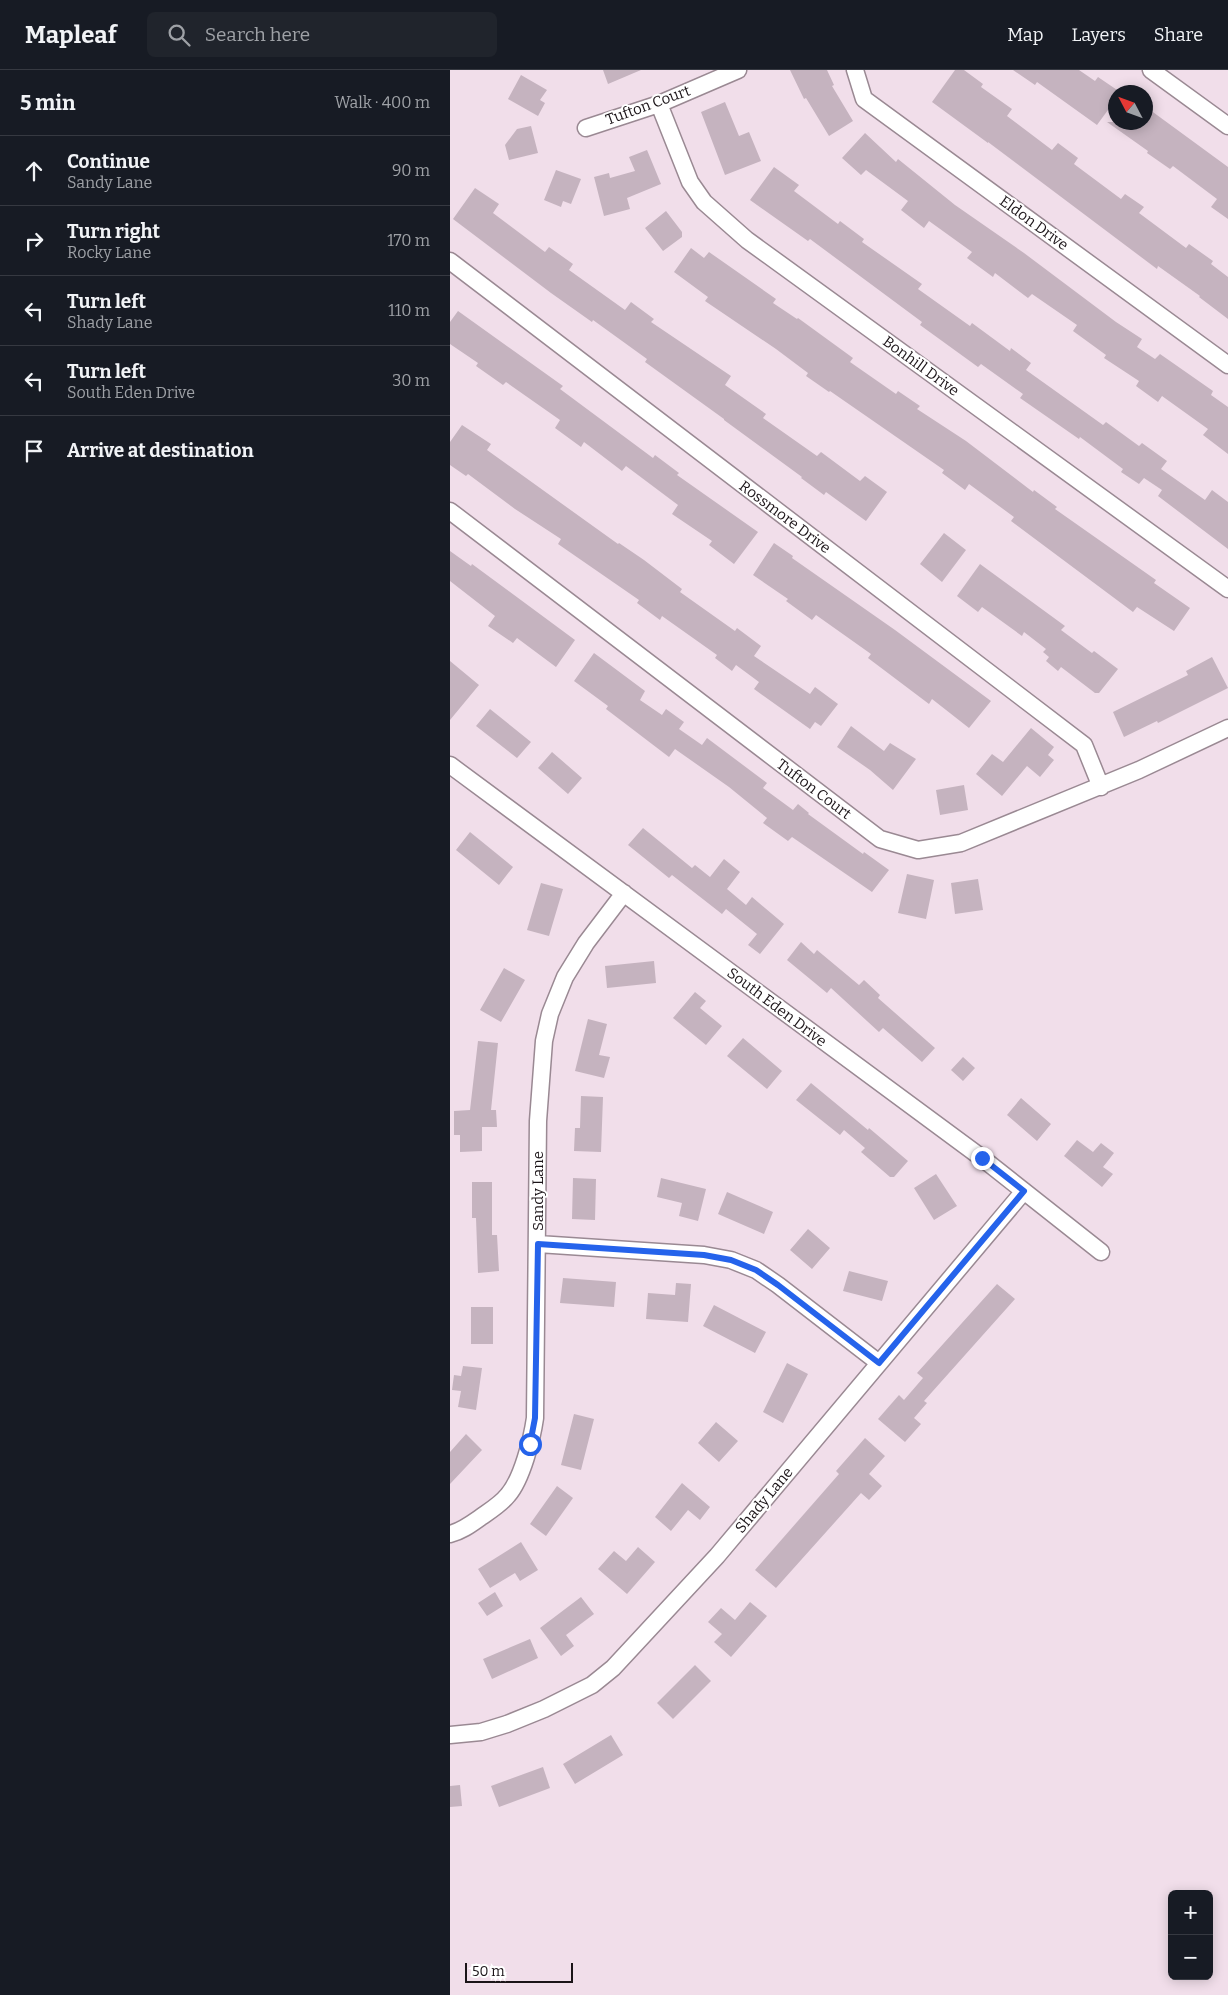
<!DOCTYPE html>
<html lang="en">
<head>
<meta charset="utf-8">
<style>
  body { margin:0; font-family:Bitter,serif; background:#20242c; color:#f1f3f6 }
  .controls { position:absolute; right:15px; bottom:15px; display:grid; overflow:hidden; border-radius:8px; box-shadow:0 2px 12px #0003 }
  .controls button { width:45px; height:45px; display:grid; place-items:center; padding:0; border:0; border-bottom:1px solid #363941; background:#171b24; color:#f1f3f6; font:25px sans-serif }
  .compass { position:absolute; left:658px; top:15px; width:45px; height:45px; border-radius:50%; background:#171b24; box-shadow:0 2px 12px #0003; rotate:311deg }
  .scale { position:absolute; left:15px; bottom:12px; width:108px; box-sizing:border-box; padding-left:5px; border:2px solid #1b1418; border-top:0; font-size:14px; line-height:18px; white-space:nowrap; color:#1b1418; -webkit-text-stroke:4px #fff; paint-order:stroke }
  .stop { position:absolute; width:15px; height:15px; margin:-11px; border:4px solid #2563eb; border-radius:50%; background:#fff }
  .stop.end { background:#2563eb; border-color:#fff; box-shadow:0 1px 5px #0008 }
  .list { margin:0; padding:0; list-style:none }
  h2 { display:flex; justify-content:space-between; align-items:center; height:65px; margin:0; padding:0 20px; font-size:21px }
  h2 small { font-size:16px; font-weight:400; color:#9ea1a6 }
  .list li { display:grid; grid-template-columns:32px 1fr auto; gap:15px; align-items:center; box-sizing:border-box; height:70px; padding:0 20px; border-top:1px solid #363941 }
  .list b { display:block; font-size:19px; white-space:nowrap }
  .list p { margin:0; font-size:16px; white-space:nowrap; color:#9ea1a6 }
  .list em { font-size:16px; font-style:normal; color:#9ea1a6 }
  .icon { flex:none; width:28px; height:28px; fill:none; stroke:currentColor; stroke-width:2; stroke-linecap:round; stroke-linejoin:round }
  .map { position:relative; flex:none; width:778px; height:1925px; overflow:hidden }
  header { display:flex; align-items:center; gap:30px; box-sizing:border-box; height:70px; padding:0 25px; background:#171b24; border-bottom:1px solid #363941 }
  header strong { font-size:24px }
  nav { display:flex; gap:28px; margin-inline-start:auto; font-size:18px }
  .search { width:350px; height:45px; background:#20242c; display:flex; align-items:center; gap:12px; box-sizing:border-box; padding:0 18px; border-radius:8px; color:#9ea1a6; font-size:19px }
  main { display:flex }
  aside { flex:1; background:#171b24 }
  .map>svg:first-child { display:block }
  .building { fill:#c5b3bf }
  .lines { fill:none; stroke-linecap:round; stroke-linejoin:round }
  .street-casing { stroke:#9a8993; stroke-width:19 }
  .street { stroke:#fff; stroke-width:16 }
  .route { stroke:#2563eb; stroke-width:6 }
  .labels { text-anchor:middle; stroke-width:4; stroke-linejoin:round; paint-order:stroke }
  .street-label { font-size:15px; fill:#1b1418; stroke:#fff }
</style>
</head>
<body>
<header>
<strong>Mapleaf</strong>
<div class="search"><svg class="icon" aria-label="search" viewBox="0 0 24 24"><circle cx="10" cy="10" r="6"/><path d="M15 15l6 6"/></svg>Search here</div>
<nav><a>Map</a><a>Layers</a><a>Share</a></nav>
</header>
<main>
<aside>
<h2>5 min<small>Walk · 400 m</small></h2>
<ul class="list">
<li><svg class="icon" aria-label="ahead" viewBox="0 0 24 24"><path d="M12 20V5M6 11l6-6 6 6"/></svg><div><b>Continue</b><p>Sandy Lane</p></div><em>90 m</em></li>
<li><svg class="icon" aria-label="right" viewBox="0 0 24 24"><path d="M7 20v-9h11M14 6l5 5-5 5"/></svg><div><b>Turn right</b><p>Rocky Lane</p></div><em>170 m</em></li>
<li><svg class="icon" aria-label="left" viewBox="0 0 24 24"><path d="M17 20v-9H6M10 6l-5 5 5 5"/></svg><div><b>Turn left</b><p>Shady Lane</p></div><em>110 m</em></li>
<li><svg class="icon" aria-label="left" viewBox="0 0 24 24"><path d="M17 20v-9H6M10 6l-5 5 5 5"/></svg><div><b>Turn left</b><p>South Eden Drive</p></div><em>30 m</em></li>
<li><svg class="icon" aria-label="arrive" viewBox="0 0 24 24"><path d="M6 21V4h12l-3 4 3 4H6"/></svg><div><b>Arrive at destination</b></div></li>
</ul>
</aside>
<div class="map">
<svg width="778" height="1925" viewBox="0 0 778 1925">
  <rect width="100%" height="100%" fill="#f1deea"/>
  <path class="building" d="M153,0H191L158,14Z
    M340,0H377L384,15L382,16L403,51L379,66L356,28L354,29Z
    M505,0H514L533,14L531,17L562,39L557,46L602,80L608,73L628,88L624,94L671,129L675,124L694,137L689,143L736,178L739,174L763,191L761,194L778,207V249L749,227L750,226L708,196L707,199L538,72V73L482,32Z
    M563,0H629L645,11L648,7L670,22H666V29L647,55L587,12L585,15Z
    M71,5L97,20L90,30L95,33L88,46L58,29Z
    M275,32L289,66L299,62L311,91L275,105L251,42Z
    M696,37L778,97V149L761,137L767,129L723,96L720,99L697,83L698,81L657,52H696Z
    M81,56L88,83L59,90L55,75L67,59Z
    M415,63L446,92L448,89L505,135L574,183L666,252L692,269L687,277L705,289L710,284L763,321L761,325L778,337V384L753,365L758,359L712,326L708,332L686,316L689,311L654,288L656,285L623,261L627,255L582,224L578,228L545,203L543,207L517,188L522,182L479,151L474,158L451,140L458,131L416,100L411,105L392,88Z
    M197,80L211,114L177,128L180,139L154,146L144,107L159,103L160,108L185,101L179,87Z
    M324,97L349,115L344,121L388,154L390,151L414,169L412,172L472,214L468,219L520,256L522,253L560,281L561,278L581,293L576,300L653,355L656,352L689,376L692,373L717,391L711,399L755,430L762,420L778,432V479L708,426L712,420L694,408L689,414L671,402L673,399L630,367L629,369L570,328L573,324L531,294L528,297L470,255L472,252L360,169L358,171L300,130Z
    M106,100L131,109L121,134L113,131L111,137L94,130Z
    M25,118L49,134L43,143L95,182L99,177L123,194L119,200L175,240L181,232L204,249L201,252L281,306L275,315L316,344L313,348L367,386L371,382L410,411L415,406L437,422L416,451L376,422L374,425L351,408L352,407L274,350V349L195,292L197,289L143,250L142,252L101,223L3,149Z
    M216,141L232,162V167L213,181L195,158Z
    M241,178L254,188L259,182L326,229L323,233L347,249L348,248L403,288L400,292L446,324L448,321L470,336L467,339L516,371L583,422L584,420L607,437L605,439L706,510L704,513L740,538L724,561L687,537L683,542L561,451L564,447L519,414L515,420L492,403L494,400L380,321L379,322L356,306L358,303L326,279L255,231L258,227L224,202Z
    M8,241L113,316L110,319L203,388L205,385L229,403L227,405L308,462L284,494L259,475L262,471L222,444L228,435L176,396L172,401L134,372L131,377L105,358L110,350L56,312L53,315L26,296L28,293L0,274V252Z
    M12,355L41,374L37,380L168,474L169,473L194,490L232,519L230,522L285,561L287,558L311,576L304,586L360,624L365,617L388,634L371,656L365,652L360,659L304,619L309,612L286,595L282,601L265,588L267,585L212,546L210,550L187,533L189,530L108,474L111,469L65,439L18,404L16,406L0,395V372Z
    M494,463L516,480L492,512L470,494Z
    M324,473L343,486L342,488L445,560L541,631L519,658L482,629L479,634L418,588L421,584L366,545L362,550L336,531L338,529L303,505Z
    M0,481L21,496L22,494L125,570L106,597L67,568L63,573L38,556L45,546L0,511Z
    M530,494L615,556L611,560L642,583L644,581L668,599L649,623H645L611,597L608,601L596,591L599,587L593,582L596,579L574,562L572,566L532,537L528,542L507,526Z
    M144,583L195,621L190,630L212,645L216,639L234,652L229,659L252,675L257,668L317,713L313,718L343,740L348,734L359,743L358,744L413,784L414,782L439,800L422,822L342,767L338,771L313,753L317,748L279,717L225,679L219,687L156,639L158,636L124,611Z
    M762,587L778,618L708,653L707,651L674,667L663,642L738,605L736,601Z
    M0,591L29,615L0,650Z
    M40,639L81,672L67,688L26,656Z
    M401,656L434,681L440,673L466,689L443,720L420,700L387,677Z
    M581,658L604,677L598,685L604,690L590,707L577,696L552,726L526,704L542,684L553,692Z
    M102,682L132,708L118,724L88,698Z
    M514,715L518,740L490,745L486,720Z
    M193,758L242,798L245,795L260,807L274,789L290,802L277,819L296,835L302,827L334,854L310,884L298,875L307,864L276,839L272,844L222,805L219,808L178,775Z
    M20,762L63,797L49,815L6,780Z
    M457,804L484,810L476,849L448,843Z
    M528,809L533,840L505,844L501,813Z
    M91,813L113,819L99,866L77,860Z
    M351,872L364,884L367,880L409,915L414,910L430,925L428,928L485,978L472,992L433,958L429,962L381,918L377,923L337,890Z
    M204,891L206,913L157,918L155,896Z
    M54,898L75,910L51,952L30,940Z
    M245,922L256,931L250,938L272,956L256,975L223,948Z
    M138,949L157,954L149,985L160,987L154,1008L125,1001Z
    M293,968L332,1001L317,1019L277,986Z
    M28,971L48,973L41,1040H46L47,1057H32V1081L10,1082V1065H4V1041L20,1040Z
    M513,987L525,998L513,1011L501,1000Z
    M361,1013L418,1060L419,1058L458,1091L444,1107H440L411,1082L415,1078L394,1060L390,1065L346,1030Z
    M131,1026L153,1027L151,1082L124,1081L125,1058H130Z
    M571,1028L601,1054L587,1071L557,1045Z
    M627,1070L643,1082L651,1073L664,1083L653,1097L663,1104L652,1117L614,1086Z
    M486,1104L507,1136L484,1150L464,1118Z
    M123,1108L146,1109L145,1150L122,1149Z
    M211,1108L256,1119L248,1151L229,1146L232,1133L207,1127Z
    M22,1112H42V1165H47L49,1201L28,1203L26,1148H22Z
    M277,1122L323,1142L314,1164L268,1144Z
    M358,1159L380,1178L362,1199L340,1180Z
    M399,1201L438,1211L432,1231L393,1221Z
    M113,1208L166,1212L164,1237L110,1233Z
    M226,1213L241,1214L238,1252L196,1249L198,1223L225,1225Z
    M547,1214L565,1229L474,1331L477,1333L464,1348L471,1354L455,1372L428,1349L449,1325L454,1330L473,1308L467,1303Z
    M264,1235L316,1262L305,1283L253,1256Z
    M21,1237H43V1274H21Z
    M337,1293L358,1304L333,1353L313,1342Z
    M13,1296L32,1298L26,1340L8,1337L11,1321L2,1320L4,1305L11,1306Z
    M124,1344L144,1349L131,1400L111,1395Z
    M266,1352L288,1371L269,1392L248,1373Z
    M16,1364L32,1380L0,1414V1382Z
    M415,1368L435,1386L419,1404L432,1416L419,1430L411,1423L326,1518L305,1500L389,1404L386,1401Z
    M232,1413L260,1437L250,1450L238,1440L221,1461L205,1447Z
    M107,1416L123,1428L96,1466L80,1454Z
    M71,1472L88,1500L70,1511L65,1503L40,1518L28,1499Z
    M188,1477L205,1492L177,1524L148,1499L164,1481L176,1491Z
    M45,1522L53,1536L37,1546L28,1533Z
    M131,1527L144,1544L116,1565L124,1576L111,1586L90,1558Z
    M300,1532L317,1546L281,1587L264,1572L272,1564L258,1552L271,1538L285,1550Z
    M80,1569L88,1588L42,1609L33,1589Z
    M245,1595L261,1611L223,1649L207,1633Z
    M161,1665L173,1685L125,1714L113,1694Z
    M93,1697L100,1718L49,1737L41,1716Z
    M10,1715L12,1736L0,1737V1716Z"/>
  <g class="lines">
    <g class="street-casing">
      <path id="street" d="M405,0L414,29L778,295
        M701,0L778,56
        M209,34L240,112L254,132L297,170L778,519
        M136,58L209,34L288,0
        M0,191L634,675L651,717
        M0,441L430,769L468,780L511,773L689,700L778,658
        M0,695L532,1088L651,1182
        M88,1174L254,1185L281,1190L306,1200L328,1215L429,1293
        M0,1464C12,1461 21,1454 31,1447C41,1440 51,1434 58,1425C72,1409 82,1369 85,1348L88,1051L94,971L100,944L115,907L136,873L174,823
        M0,1665L31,1662L57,1654L94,1639L142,1615L163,1598L267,1486L574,1121"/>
    </g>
    <use href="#street" class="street"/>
  </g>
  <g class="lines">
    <path class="route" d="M80,1374L85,1348L88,1174L254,1185L281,1190L306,1200L328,1215L429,1293L574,1121L532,1088"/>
  </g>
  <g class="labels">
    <g class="street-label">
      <text transform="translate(198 35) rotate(-20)" y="5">Tufton Court</text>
      <text transform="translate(584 153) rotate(36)" y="5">Eldon Drive</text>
      <text transform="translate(471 296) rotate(36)" y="5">Bonhill Drive</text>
      <text transform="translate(335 447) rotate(37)" y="5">Rossmore Drive</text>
      <text transform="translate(364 719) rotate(37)" y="5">Tufton Court</text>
      <text transform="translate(327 937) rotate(37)" y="5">South Eden Drive</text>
      <text transform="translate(88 1121) rotate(-90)" y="5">Sandy Lane</text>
      <text transform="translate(314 1430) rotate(-50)" y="5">Shady Lane</text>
    </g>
  </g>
</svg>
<div class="controls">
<button>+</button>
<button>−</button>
</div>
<svg class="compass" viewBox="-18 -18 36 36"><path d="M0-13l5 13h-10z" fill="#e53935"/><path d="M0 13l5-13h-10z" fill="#9ea1a6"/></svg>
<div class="scale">50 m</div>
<div class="stop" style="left:80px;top:1374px"></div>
<div class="stop end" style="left:532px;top:1088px"></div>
</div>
</main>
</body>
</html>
